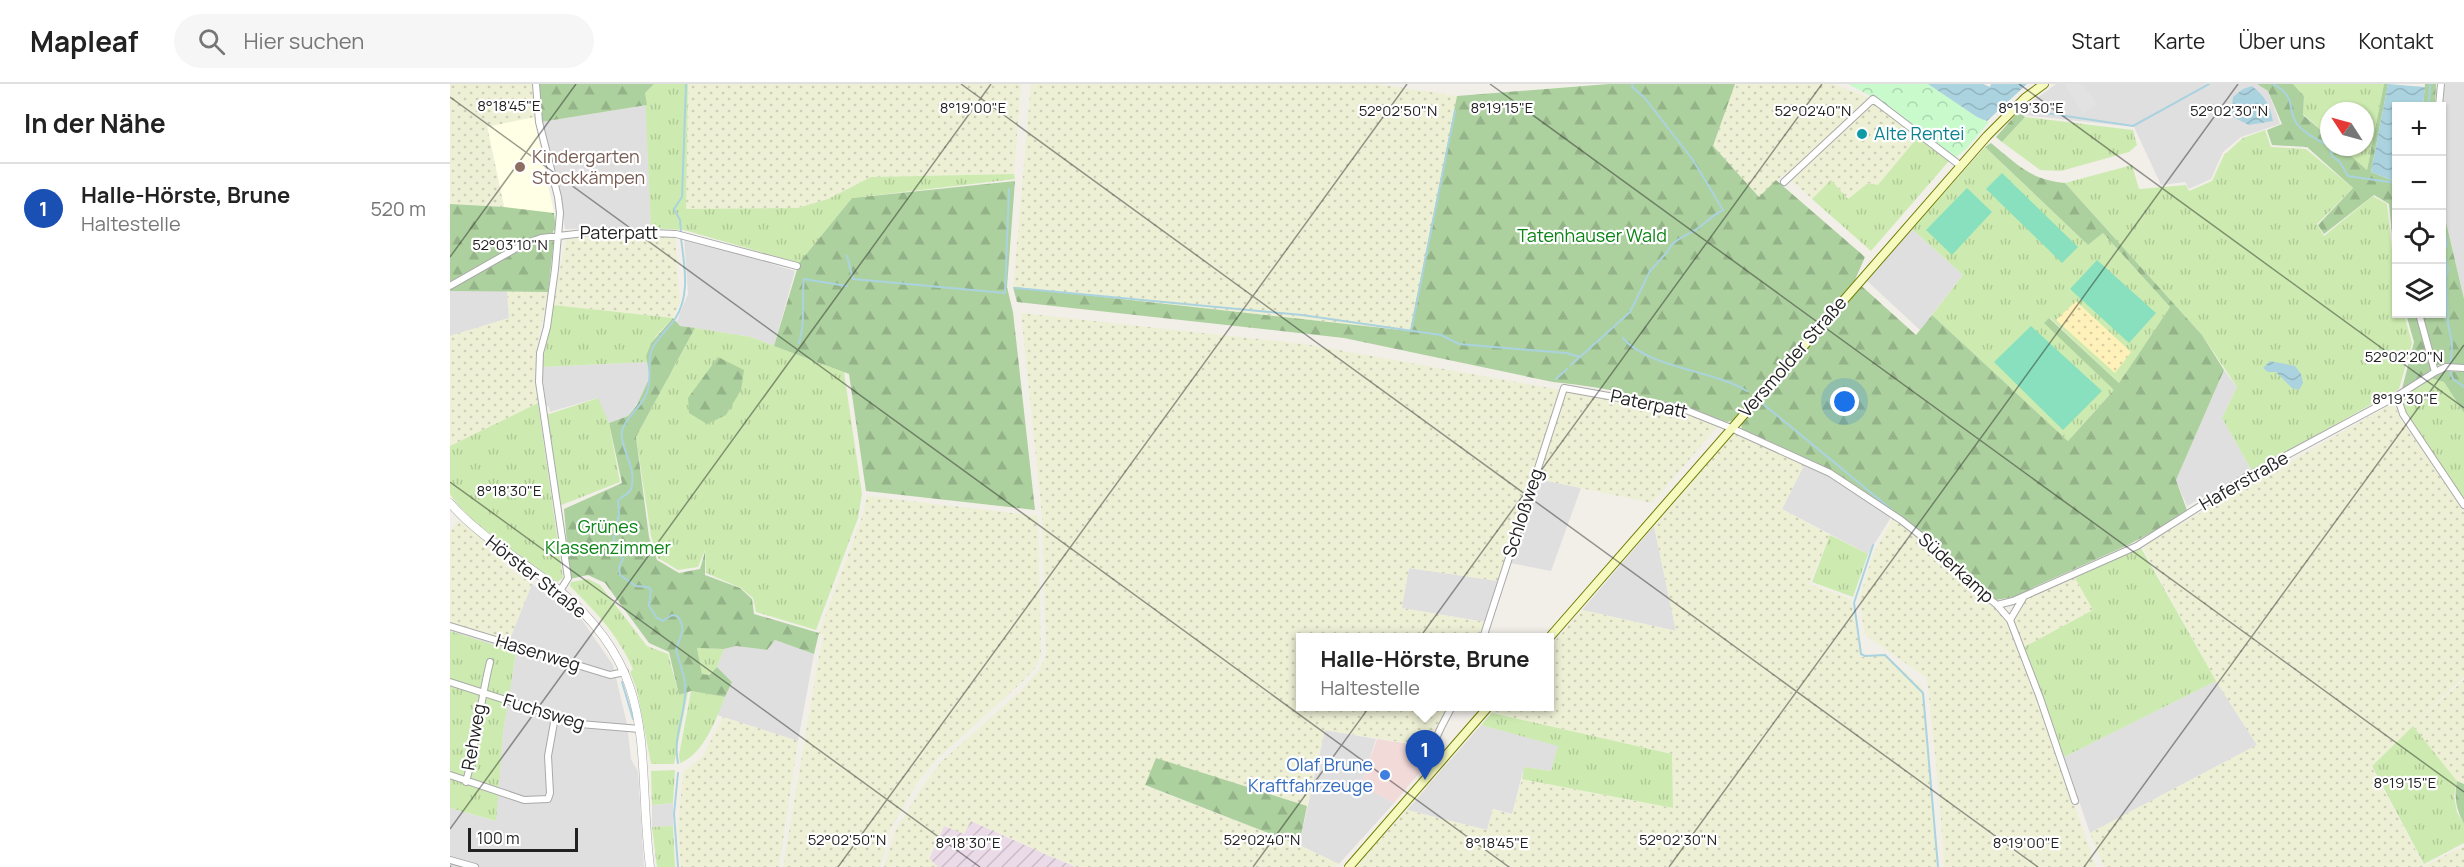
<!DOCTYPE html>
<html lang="de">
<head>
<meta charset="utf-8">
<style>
  body { margin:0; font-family:Manrope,sans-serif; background:#f6f6f6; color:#222 }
  .controls { position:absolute; right:18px; top:18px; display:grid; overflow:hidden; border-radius:0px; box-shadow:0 2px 4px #0004 }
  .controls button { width:54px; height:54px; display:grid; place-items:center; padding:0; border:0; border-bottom:2px solid #e0e0e0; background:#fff; color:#222; font:30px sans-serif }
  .compass { position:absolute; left:1870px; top:18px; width:54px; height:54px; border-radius:50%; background:#fff; box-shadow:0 2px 4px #0004; rotate:306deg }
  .scale { position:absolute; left:18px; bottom:15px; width:110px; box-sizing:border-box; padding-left:6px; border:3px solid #222; border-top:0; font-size:16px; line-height:21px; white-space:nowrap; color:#222; -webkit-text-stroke:4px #fff; paint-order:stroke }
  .you { position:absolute; left:1395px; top:318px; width:21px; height:21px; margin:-15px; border:4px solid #fff; border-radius:50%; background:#1a73e8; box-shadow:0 0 0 9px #1a73e833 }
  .badge { display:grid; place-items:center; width:39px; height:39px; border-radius:50%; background:#d40000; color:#fff; font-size:20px; font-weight:700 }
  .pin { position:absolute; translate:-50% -50px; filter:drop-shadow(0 2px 3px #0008) }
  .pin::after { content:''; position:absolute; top:32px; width:21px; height:18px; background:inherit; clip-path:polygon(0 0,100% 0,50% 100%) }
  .popup { position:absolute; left:846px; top:549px; width:258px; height:78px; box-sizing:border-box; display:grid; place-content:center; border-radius:0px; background:#fff; filter:drop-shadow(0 2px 4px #0005); font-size:20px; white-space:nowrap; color:#767676 }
  .popup b { font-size:22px; color:#222 }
  .popup::after { content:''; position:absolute; left:50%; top:100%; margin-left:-12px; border:12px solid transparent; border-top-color:#fff }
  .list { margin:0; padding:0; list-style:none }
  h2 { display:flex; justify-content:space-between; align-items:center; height:78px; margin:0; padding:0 24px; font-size:26px }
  h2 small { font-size:20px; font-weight:400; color:#767676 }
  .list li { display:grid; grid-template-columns:39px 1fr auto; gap:18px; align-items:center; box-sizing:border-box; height:90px; padding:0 24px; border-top:2px solid #e0e0e0 }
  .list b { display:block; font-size:22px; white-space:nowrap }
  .list p { margin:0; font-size:20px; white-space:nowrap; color:#767676 }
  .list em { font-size:20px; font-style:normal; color:#767676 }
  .icon { flex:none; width:33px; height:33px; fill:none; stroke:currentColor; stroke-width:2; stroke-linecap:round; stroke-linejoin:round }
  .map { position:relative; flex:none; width:2014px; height:783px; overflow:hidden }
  header { display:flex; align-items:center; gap:36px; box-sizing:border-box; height:84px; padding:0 30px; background:#fff; border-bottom:2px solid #e0e0e0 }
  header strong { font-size:28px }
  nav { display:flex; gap:33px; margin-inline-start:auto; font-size:21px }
  .search { width:420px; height:54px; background:#f6f6f6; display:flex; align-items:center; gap:15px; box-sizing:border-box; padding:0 21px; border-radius:33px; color:#767676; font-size:22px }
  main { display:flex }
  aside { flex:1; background:#fff }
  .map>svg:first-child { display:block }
  .residential { fill:#e0dfdf }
  .commercial { fill:#f2dad9 }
  .industrial { fill:url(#industrial-furrows) }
  .education { fill:#ffffe5 }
  .farmland { fill:url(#farmland-dots) }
  .grass { fill:url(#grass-tufts) }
  .forest { fill:url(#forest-firs) }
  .sand { fill:url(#sand-dots) }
  .park { fill:url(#park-crowns) }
  .pitch { fill:#88e0be }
  .parking { fill:#e2e2e2 }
  .water { fill:url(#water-waves) }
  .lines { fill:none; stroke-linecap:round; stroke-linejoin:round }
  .stream { stroke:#aad3df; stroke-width:2 }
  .minor-casing { stroke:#a9a9a9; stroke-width:8 }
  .tertiary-casing { stroke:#a9a9a9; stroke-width:9 }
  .secondary-casing { stroke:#707d05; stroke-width:10 }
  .minor { stroke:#fff; stroke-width:6 }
  .tertiary { stroke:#fff; stroke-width:8 }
  .secondary { stroke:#f7fabf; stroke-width:8 }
  .ticks { fill:none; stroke:#222; stroke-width:1.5; stroke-opacity:0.45 }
  .culture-dot { fill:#0f9aa8; stroke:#fff; stroke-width:2 }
  .education-dot { fill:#8d6e63; stroke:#fff; stroke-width:2 }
  .shop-dot { fill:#3f7fe0; stroke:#fff; stroke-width:2 }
  .labels { text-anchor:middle; stroke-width:4.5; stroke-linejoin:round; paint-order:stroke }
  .culture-label { font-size:18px; fill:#0d838f; stroke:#fff; text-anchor:start }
  .education-label { font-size:18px; fill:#785e54; stroke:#fff; text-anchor:start }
  .street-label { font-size:18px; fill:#222; stroke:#fff }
  .park-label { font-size:18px; fill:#0c8416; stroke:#fff }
  .shop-label { font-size:18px; fill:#366cbe; stroke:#fff; text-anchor:end }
  .ticks-label { font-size:15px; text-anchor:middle; fill:#222; stroke:#fff; stroke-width:4.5; stroke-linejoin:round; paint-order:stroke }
</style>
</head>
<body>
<header>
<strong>Mapleaf</strong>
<div class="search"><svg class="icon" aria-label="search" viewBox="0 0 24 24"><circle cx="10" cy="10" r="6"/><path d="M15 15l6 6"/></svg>Hier suchen</div>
<nav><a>Start</a><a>Karte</a><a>Über uns</a><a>Kontakt</a></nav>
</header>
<main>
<aside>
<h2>In der Nähe<small></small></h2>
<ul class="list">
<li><span class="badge" style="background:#1a4fb4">1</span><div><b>Halle-Hörste, Brune</b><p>Haltestelle</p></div><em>520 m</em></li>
</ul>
</aside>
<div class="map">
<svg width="2014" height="783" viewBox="0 0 2014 783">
  <defs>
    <pattern id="industrial-furrows" width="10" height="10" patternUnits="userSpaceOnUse" patternTransform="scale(1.5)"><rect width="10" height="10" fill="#ebdbe8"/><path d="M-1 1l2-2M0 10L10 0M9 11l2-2" fill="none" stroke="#c9bcc7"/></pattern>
    <pattern id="farmland-dots" width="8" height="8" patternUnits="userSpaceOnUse" patternTransform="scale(1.5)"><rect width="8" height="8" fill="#eef0d5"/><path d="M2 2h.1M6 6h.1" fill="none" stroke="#ccceb7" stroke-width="1.8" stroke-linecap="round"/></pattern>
    <pattern id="grass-tufts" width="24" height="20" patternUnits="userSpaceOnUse" patternTransform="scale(1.5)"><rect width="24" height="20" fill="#cdebb0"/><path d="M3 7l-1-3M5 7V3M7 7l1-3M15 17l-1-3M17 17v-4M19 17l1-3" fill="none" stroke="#b0c997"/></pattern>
    <pattern id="forest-firs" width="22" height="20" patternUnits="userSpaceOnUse" patternTransform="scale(1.5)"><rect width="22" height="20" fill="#add19e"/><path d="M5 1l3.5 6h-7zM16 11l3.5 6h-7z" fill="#95b388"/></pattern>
    <pattern id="sand-dots" width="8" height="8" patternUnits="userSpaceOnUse" patternTransform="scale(1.5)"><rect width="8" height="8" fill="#fff1ba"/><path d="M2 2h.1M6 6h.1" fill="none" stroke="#dacea0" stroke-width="1.8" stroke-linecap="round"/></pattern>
    <pattern id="park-crowns" width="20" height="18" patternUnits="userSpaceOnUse" patternTransform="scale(1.5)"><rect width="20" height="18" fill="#c8facc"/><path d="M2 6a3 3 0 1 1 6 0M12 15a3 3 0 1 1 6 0" fill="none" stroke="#acd6af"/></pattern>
    <pattern id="water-waves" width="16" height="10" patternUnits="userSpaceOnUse" patternTransform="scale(1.5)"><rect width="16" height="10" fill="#aad3df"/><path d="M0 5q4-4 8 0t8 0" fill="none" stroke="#92b5bf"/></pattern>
  </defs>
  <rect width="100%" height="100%" fill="#f2efe9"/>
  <path class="residential" d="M1606,0H1807L1818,7L1830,40L1791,53L1773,68L1761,95L1739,105L1735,98L1711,101L1684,43L1572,31L1569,27Z
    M1994,0H2014V215L1992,121V33Z
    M197,21L201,144L115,145L110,112L91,38Z
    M1462,145L1513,191L1470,246L1416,196Z
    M234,154L345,187L324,262L301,253L230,242L226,239L238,210Z
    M0,207H57L59,234L0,252Z
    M198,278L200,293L194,310L178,332L159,339L147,314L100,328L99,323L95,321L92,283Z
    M1774,286L1787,303L1772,334L1802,387L1737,422L1726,396Z
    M1355,379L1402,405L1442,432L1418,470L1332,425Z
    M1088,395L1131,404L1101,487L1060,479Z
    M1204,442L1226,547L1132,526Z
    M959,484L1048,497L1035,538L951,524Z
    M82,500L132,536L163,581L177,640L181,675L188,688L194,783H0V724L45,737L53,649L66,568L0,547V538L59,557Z
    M325,556L364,570L348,657L267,631L282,598L267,583L274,565L286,562L317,566Z
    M1766,597L1807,661L1640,749L1614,673Z
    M1031,641L1109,661L1101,687L1074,683L1062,730L1043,725L1037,746L957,726Z
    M875,646L926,655L911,701L944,719L889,780L849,761Z
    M223,719V742L202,743V721Z"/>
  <path class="commercial" d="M927,655L980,663L981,675L944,719L911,701Z"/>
  <path class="industrial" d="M521,737L595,770L626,783H488L479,775L494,742Z"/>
  <path class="education" d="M84,33L104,129L105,142L57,136L37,42Z"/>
  <path class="farmland" d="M0,0H83L84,33L37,43L54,123L0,120Z
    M238,0H571L564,90L421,93L378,115L347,124L236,125Z
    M581,0H926L1007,12L960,247L563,203Z
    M1285,0H1384L1416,13L1467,54L1428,101L1418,99L1398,115L1381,96L1362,115L1334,90L1309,113L1263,62Z
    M202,151L225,154L230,218L223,234L103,221L116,155Z
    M57,207L98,208L86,268L88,319L0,362V252L59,234Z
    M571,229L855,260L1111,306L1048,497L959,484L952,524L1035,538L1030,553L850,554V622L999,623L981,663L875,646L857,722L706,675L695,702L849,761L889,780L885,783H626L521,737L514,750L494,742L479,774L488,783H434L445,747L475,699L492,677L572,606L589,586L596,571L592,432Z
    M1116,307L1235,329L1268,342L1202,419L1088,395Z
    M1943,319L1951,335L2014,428V593L1921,682L1974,782L2014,762V783H1654L1640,749L1807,661L1766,597L1692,462Z
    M1284,349L1355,379L1332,425L1380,451L1359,500L1401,515L1411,573L1435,570L1473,605L1487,783H905L957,726L1037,746L1043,725L1062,731L1072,695L1223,724L1222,670L1042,629L1048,623L1100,622V563L1132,526L1226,547L1204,442Z
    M417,412L588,432L591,571L585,584L570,600L488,674L469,696L441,744L430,783H333L369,572L374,551L369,549L411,436Z
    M1443,434L1480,464L1509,495L1553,531L1590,621L1646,783H1494L1490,720L1477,594L1415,551L1409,516L1423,471Z
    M9,437L53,470L55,481L82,500L59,557L0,538V447Z
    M1625,494L1643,526L1574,563L1563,538L1566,528L1575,515Z
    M2014,596V700L2007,697L1963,642Z
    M273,633L348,657L329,783H231L228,743L233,688L253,672Z"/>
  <path class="grass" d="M204,0H238L236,125L347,124L378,115L421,93L564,90L565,95L402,114L349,179L234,146L201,144L195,9Z
    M1843,0H1934L1917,86L1891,63H1915V27H1879V53L1853,30L1854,12Z
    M1575,33L1683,46L1687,61L1679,68L1611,87L1590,86L1552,58Z
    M1815,46L1821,63L1856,65L1903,104L1867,140L1874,152L1923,112L1937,120L1946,203V230H1954L1962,259L1949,305L1802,387L1772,334L1787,303L1752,251L1615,99L1682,81L1689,105L1736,101L1739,107L1762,97L1774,71L1793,54Z
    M1467,54L1499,77L1421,167L1362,115L1381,96L1398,115L1418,99L1428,101Z
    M1535,63L1638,161L1653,149L1720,223L1669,299L1600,234L1595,239L1664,306L1618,357L1482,231L1513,191L1462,145Z
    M103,221L223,234C212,246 194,260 198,278L92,283Z
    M245,244L301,253L394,288L412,410L408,434L366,546L306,528L303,514L291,504L256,489L255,466L248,483L228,486L208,474L201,452L186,353Z
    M1981,294L1994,298L2014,329V416L1955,329L1951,318L1954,311Z
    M148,314L159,339L170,398L109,422L96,331Z
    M88,319L113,494L107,498C75,474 22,443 0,410V362Z
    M1380,451L1418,470L1403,513L1362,498Z
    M1690,462L1766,597L1614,673L1574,563L1643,526L1625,494Z
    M138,495L150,501L197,562L218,570L229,611L238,608L224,680H201L187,606L180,588L183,585C169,552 145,527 120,502L121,498Z
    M0,547L66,568L53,649L46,737L0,724Z
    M247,564L274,565L267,583L258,591L252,590Z
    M241,607L275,613C266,635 254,670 230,679L229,671Z
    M1042,629L1222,670L1223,724L1072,695L1074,683L1101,687L1108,662L1031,641Z
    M1963,642L2007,697L2004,712L2007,728L2014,740V759L1974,780L1922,682Z
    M225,686L223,719L202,721L201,687Z
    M223,742L225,783H207L202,743Z"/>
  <path class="forest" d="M89,0H204L195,9L197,21L91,38Z
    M1159,0H1285L1263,62L1309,113L1326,96L1415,173L1405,196L1466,251L1482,231L1618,357L1664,306L1594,239L1599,234L1669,299L1720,223L1653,149L1638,161L1535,63L1541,59C1567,80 1580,96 1615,99L1752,251L1774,286L1726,396L1738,429L1678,461L1582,504L1569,512L1546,516L1510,488L1484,457L1445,428L1381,386L1292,345L1291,340L1282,337L1277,338C1222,317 1162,304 1103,298L894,254L567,218L563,203L960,247L1007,12Z
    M1807,0H1843L1854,12L1853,31L1879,53V63H1891L1917,86L1934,0H1938L1921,88L1946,98V190L1939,120L1924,111L1874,150L1868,141L1903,104L1857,63L1822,61L1817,46L1832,40L1818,7Z
    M1975,0H1986L1985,22H1973Z
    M1569,27L1575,33L1552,58L1546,53Z
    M565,97L557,203L563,228L585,426L416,407L399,290L324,262L349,179L402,114Z
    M0,120L54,123L104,129L106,145L103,147L104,156L98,208L0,207Z
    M1992,121L2014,215V281H1988L1952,305L1964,258L1956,230H1992Z
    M223,234L230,242L245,244L186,353L199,453L207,476L229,489L250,485L255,468V491L290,504L302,515L304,530L369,549L364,570L325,556L317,566L286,562L274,565L247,564L252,590L259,591L267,583L282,598L275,613L241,607L229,611L219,568L199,559L155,499L138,491L120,495L114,425L172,399L159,339L178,332L187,321L200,293L196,272L201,259Z
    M268,273L294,286L291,306L276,331L257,340L239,329L238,314Z
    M1997,287L2014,288V329L1994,298L1981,294Z
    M706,674L857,722L849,761L695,701Z
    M2007,697L2014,700V740C2006,725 2004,714 2007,697Z"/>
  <path class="sand" d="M1626,217L1681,268L1665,289L1606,236Z"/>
  <path class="park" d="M1398,0H1478L1527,33L1539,38L1516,65L1505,74L1434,19Z"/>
  <path class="pitch" d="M1552,89L1628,163L1612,179L1536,105Z
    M1517,104L1542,128L1502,171L1476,146Z
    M1647,176L1706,229L1679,259L1620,205Z
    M1581,242L1652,307L1613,346L1544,278Z"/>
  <path class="parking" d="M1614,0H1633L1647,20L1633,30Z"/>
  <path class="water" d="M1478,0H1533L1540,3L1541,0H1577L1537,37L1527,33Z
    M1938,0L1975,3L1973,22H1946V98L1921,88Z
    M1802,2C1815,12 1820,21 1823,37L1799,41L1781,32L1783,13L1793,5Z
    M1820,277L1845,282L1851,290L1853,299L1849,306L1842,304L1826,288H1818L1813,284Z"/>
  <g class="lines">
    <path class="stream" d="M1823,0C1847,12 1837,27 1847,40C1855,50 1868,56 1879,62
      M1979,22L1980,0
      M1576,26L1683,42L1759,0
      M1880,63L1882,72L1890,78L1898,92L1946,99
      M1992,146L1996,153L1997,161L1994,168L1998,185L1996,193L1998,239L2002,260L2000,287L2003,295L2014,303
      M231,149L230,136L224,125L232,113L236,0
      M397,172L403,195L555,209L559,105
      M565,204L852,231L991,251L1009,260L1116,269L1130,273
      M961,247L1005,27
      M1173,254C1198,284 1263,286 1297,307
      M349,259C356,237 351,217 354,195L397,202
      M1121,281L1180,228L1200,187L1218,167C1222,156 1236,152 1245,146C1255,140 1261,132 1273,126L1243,76L1194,13L1183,4L1182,0
      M1106,295L1117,285
      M1312,319L1442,426
      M1423,461L1404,519L1411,570L1415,572L1435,571L1473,609L1488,783
      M172,598L183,635
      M228,679C223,653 233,638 235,612C237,597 230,580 226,566C229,554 238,544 227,532L222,531L213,537L207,534L199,522L201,506L198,503L186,502L170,491L169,483L173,475L163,459L169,429L168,417C172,411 178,412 181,405C188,384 169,363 172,347C175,334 189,325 195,313C203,298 197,283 201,268C205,255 218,246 225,235C241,211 234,181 231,154
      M228,689L224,730L228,783"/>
    <g class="minor-casing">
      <path id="minor" d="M86,0L89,38L108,113L110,129L105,185L97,243L90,269L89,298L118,494L110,507
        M1989,22L1991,0
        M1334,98L1423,15L1511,82
        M0,202L72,161L91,154L152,147L226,150L347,182
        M1969,230L1985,288
        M1947,312L1953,330L2014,421
        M1547,521L1563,517L1687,462L1796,393L1947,312L1985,288L1996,283L2014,284
        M1560,536L1573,514
        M0,542L160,591L175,588
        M1033,554L1114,304L1236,326L1281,344L1380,389L1451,436L1480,459L1510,490L1547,521L1560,536L1590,614L1625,717
        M0,598L130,640L190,645
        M989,680C977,659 993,642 1002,622
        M0,691L74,716L98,715L100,709L98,672L105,633
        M16,698C27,658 30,618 40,578
        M0,776L25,783"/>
    </g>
    <g class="tertiary-casing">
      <path id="tertiary" d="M0,419C31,455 74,477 110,507C211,591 186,669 200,783"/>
    </g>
    <g class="secondary-casing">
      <path id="secondary" d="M1099,554L1537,52L1575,14L1594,0
        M899,783L1039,622"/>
    </g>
    <use href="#minor" class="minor"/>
    <use href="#tertiary" class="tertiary"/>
    <use href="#secondary" class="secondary"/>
  </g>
  <path class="ticks" d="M511,0L1588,783M1040,0L2014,708M1569,0L2014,324M0,13L1059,783M0,173L126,0M0,398L530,783M0,745L541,0M0,782L1,783M388,783L957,0M803,783L1372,0M1219,783L1788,0M1634,783L2014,261"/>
  <circle class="culture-dot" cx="1412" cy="50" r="6"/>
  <circle class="education-dot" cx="70" cy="83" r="6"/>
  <circle class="shop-dot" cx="935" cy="691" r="6"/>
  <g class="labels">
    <g class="culture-label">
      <text x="1424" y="56">Alte Rentei</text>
    </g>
    <g class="education-label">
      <text x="82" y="79">Kindergarten<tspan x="82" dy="21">Stockkämpen</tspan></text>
    </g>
    <g class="street-label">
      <text x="169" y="155">Paterpatt</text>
      <text transform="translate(1343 273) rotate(-49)" y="6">Versmolder Straße</text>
      <text transform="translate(1199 320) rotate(12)" y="6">Paterpatt</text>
      <text transform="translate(1794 397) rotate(-30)" y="6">Haferstraße</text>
      <text transform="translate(1073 429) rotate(-72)" y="6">Schloßweg</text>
      <text transform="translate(1506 484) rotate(42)" y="6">Süderkamp</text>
      <text transform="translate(86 493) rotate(38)" y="6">Hörster Straße</text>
      <text transform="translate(88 569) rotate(17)" y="6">Hasenweg</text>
      <text transform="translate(94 628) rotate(17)" y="6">Fuchsweg</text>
      <text transform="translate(24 653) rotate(-80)" y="6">Rehweg</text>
    </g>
    <g class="park-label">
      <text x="1142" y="158">Tatenhauser Wald</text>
      <text x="158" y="449">Grünes<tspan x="158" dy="21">Klassenzimmer</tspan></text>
    </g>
    <g class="shop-label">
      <text x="923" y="687">Olaf Brune<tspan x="923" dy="21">Kraftfahrzeuge</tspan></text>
    </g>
  </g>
  <g class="ticks-label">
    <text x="59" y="27">8°18'45"E</text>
    <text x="523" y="29">8°19'00"E</text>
    <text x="1052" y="29">8°19'15"E</text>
    <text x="1581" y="29">8°19'30"E</text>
    <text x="948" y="32">52°02'50"N</text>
    <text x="1363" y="32">52°02'40"N</text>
    <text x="1779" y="32">52°02'30"N</text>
    <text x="60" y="166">52°03'10"N</text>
    <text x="1954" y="278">52°02'20"N</text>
    <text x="1955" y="320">8°19'30"E</text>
    <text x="59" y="412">8°18'30"E</text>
    <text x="1955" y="704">8°19'15"E</text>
    <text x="397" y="761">52°02'50"N</text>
    <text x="812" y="761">52°02'40"N</text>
    <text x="1228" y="761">52°02'30"N</text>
    <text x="518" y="764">8°18'30"E</text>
    <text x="1047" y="764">8°18'45"E</text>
    <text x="1576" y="764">8°19'00"E</text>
  </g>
</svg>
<div class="controls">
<button>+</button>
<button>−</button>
<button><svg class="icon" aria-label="locate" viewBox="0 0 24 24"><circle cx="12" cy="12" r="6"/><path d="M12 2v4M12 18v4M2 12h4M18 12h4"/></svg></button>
<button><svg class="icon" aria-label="layers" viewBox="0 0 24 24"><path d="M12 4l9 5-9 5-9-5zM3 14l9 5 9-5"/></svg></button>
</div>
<svg class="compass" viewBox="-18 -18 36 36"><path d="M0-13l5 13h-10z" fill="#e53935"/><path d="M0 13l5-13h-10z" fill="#767676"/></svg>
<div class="scale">100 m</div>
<div class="you"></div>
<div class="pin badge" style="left:975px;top:696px;background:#1a4fb4">1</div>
<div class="popup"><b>Halle-Hörste, Brune</b>Haltestelle</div>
</div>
</main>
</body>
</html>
